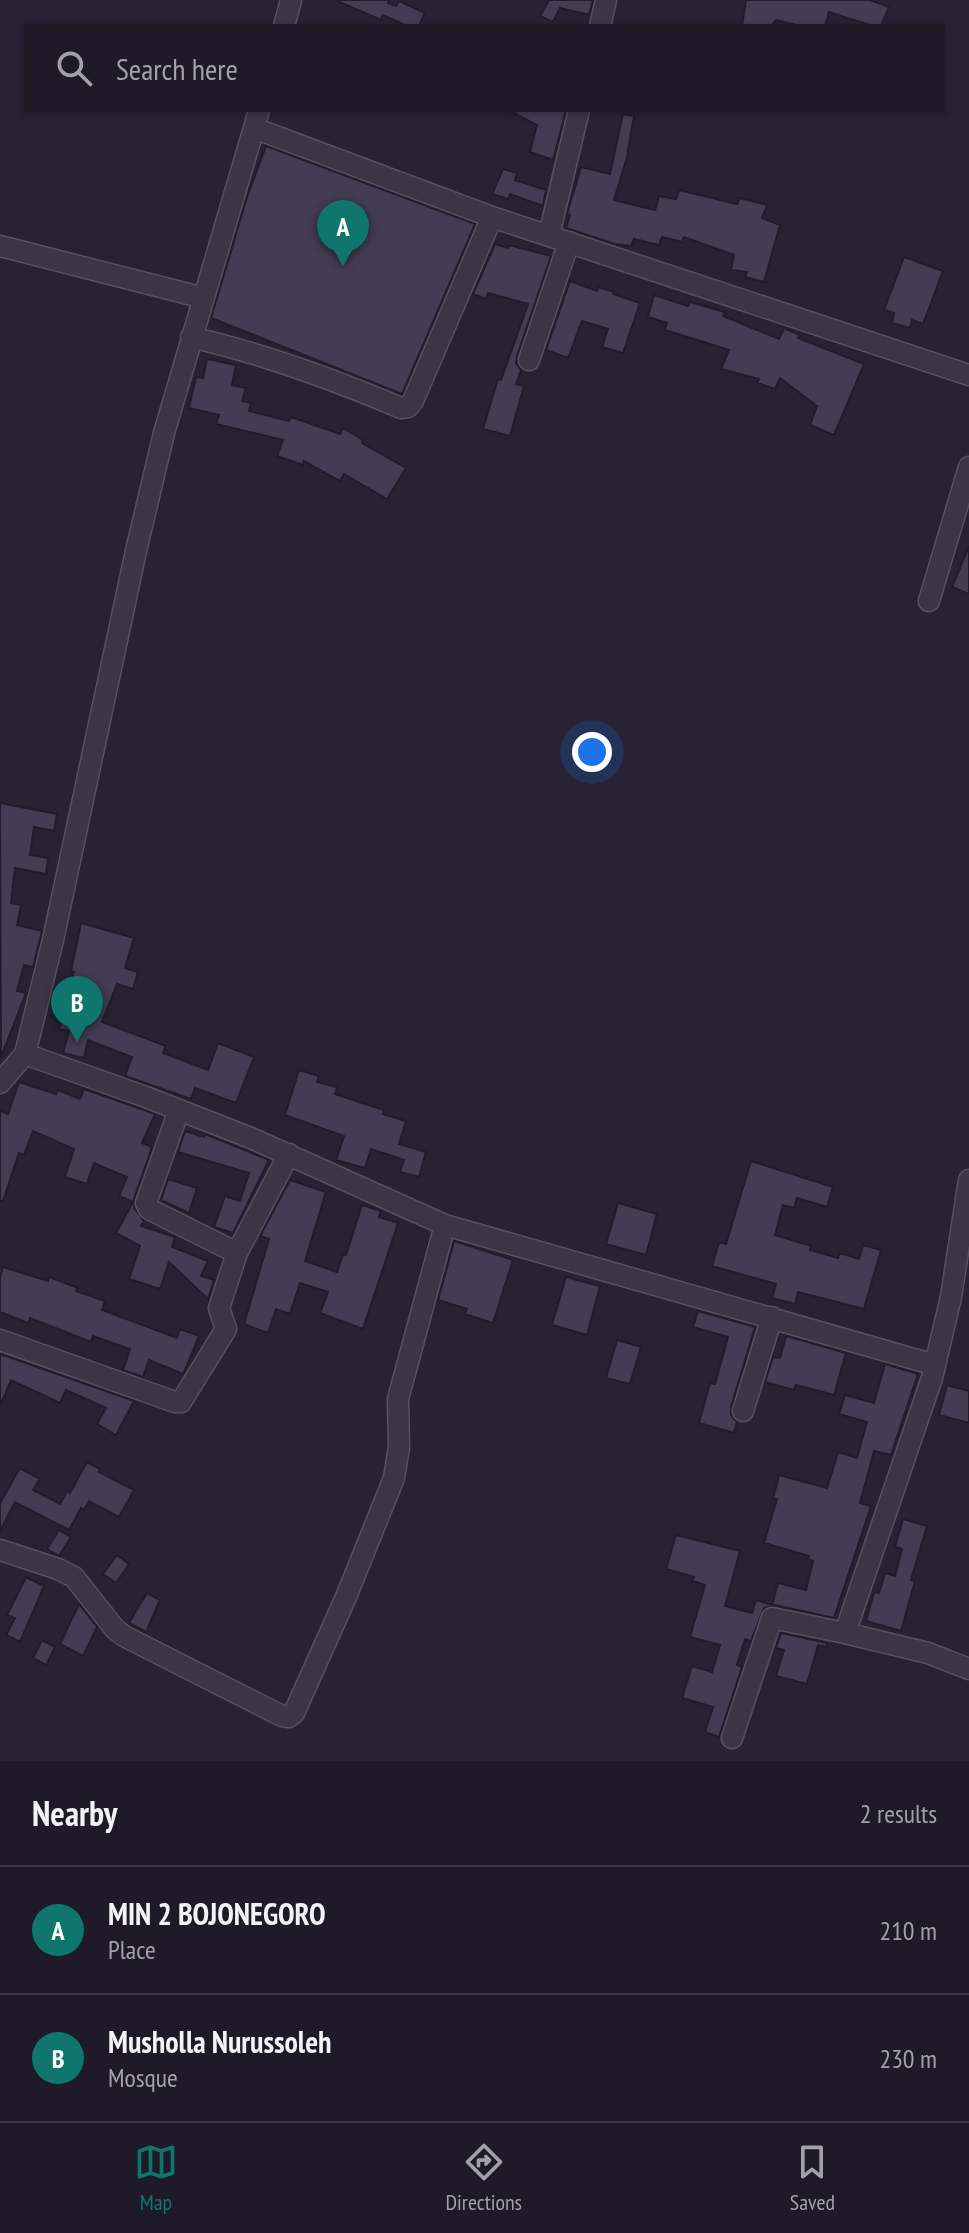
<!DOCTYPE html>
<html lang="en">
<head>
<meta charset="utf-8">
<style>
  body { margin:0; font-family:"PT Sans Narrow",sans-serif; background:#26232f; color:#f1f3f6 }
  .you { position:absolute; left:592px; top:752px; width:28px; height:28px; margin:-20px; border:6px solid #fff; border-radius:50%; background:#1a73e8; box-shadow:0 0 0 12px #1a73e833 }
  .badge { display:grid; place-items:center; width:52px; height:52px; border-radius:50%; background:#0f766e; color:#fff; font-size:26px; font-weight:700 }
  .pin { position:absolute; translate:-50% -66px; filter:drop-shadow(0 2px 4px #0008) }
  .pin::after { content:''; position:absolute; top:42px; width:28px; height:24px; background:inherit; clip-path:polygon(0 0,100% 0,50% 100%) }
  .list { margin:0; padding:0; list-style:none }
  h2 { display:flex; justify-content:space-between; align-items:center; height:104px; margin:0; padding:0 32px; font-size:34px }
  h2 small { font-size:26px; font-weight:400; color:#a1a1a7 }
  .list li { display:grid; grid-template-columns:52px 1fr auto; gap:24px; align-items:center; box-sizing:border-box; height:128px; padding:0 32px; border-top:2px solid #3c3844 }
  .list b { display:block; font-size:30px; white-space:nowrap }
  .list p { margin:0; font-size:26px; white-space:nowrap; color:#a1a1a7 }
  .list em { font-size:26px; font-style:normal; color:#a1a1a7 }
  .icon { flex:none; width:44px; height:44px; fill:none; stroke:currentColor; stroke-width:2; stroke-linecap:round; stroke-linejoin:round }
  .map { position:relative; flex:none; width:969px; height:1761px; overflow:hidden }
  .search { position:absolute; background:#1e1a27; box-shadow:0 2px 6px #0004; left:24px; right:24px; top:24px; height:88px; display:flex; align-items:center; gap:20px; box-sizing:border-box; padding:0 28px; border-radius:0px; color:#a1a1a7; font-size:30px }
  .sheet { height:360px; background:#1e1a27 }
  nav { display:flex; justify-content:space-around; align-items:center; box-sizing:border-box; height:112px; border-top:2px solid #3c3844; background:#1e1a27; font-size:22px; color:#a1a1a7 }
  nav a { display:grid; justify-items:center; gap:4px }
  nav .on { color:#0f766e }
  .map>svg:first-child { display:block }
  .building { fill:#433c52; stroke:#221d2c; stroke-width:2 }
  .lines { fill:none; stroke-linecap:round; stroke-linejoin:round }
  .minor-casing { stroke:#565060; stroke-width:23 }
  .minor { stroke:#3b3545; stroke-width:20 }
</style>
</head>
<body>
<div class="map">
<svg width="969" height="1761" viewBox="0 0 969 1761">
  <rect width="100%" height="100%" fill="#282234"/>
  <path class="building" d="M335,0H389L388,3L396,6L399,1L425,13L419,26H407L383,15L381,20Z
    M549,0H593L589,15L560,8L553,22L540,16Z
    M746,0H870L889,7L881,26H873L829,12L825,26H800L776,20L771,26H742Z
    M508,110H566L553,160L530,152L537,125Z
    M623,114L634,116L627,157L614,200L655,210L659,196L676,199L679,190L737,204L740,198L767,205L762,218L780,225L764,282L745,277L747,272L731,270L734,255L684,237L682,242L662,237L659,245L634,239L631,246L615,244L566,228L570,215L567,214L581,167L610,174Z
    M266,146L475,224L402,394L211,318L248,194Z
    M503,169L517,173L515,180L546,190L543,206L510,194L508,199L492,194Z
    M495,244L508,248L509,245L551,256L517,356L516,363L521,370L516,384L524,386L510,436L483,429L498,379L501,380L528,304L488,293L486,299L473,294Z
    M904,257L943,271L923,324L912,320L910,328L892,323L894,313L884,310Z
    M570,281L597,291L598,287L614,292L613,294L640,303L623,353L602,347L608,329L582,321L568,358L546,350Z
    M654,295L688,306L690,302L725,312L723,316L779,339L784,328L800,335L798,338L864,364L834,435L810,425L817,406L780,378L775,389L757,383L759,379L721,369L729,350L665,330L667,323L648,317Z
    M207,359L236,365L232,385L246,388L242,401L251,403L249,411L289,421L291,417L340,434L343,428L363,440L362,443L406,468L387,499L344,474L340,481L304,461L303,465L277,456L283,440L216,424L219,415L189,408L196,377L203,378Z
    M969,546V594L952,587Z
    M0,803L57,814L54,831L34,827L30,855L48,858L46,874L15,868L11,903L21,905L17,925L42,931L33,967L24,965L17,991L26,993L1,1057Z
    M81,923L134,938L125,968L138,972L133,989L117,984L102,1022L166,1046L163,1053L208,1070L218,1043L254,1057L236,1103L195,1088L191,1099L125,1076L132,1057L88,1040L84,1058L63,1053L69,1031L59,1029L72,996L66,993L74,972L71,971Z
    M299,1070L319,1076L317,1082L337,1087L335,1094L384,1110L383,1114L406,1121L399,1144L426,1152L419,1177L400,1172L404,1160L371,1149L365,1168L336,1160L344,1136L285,1115Z
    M19,1082L56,1094L58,1090L80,1099L84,1089L155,1114L142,1143L152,1147L134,1199V1208L144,1221L141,1226L175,1237L172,1247L208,1261L201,1276L214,1280L208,1299L169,1262L160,1289L129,1279L140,1246L116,1233L133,1202L119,1196L127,1177L94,1163L87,1184L65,1177L74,1149L33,1131L24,1155L19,1153L3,1201H0V1111L8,1114Z
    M185,1131L204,1137L205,1134L269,1160L233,1233L214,1227L225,1196L240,1201L249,1173L178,1152Z
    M751,1161L833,1187L827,1207L797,1198L794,1208L783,1205L775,1235L811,1246L810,1250L838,1258L840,1253L859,1259L863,1245L881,1250L864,1309L798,1292L795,1304L772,1298L776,1284L712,1266L719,1242L726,1244Z
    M168,1179L197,1188L189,1213L161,1200Z
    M290,1180L326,1192L305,1261L337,1272L343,1254L346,1255L362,1205L381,1211L379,1217L398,1223L363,1329L320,1313L328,1292L300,1283L290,1314L276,1309L268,1333L244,1324L269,1239L260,1236Z
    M618,1203L657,1214L646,1255L606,1244Z
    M454,1241L513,1260L493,1323L465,1314L467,1309L438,1300Z
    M3,1267L48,1281L49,1277L78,1288L76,1291L105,1301L102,1310L177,1338L180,1329L199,1336L185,1370L183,1374L149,1360L143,1377L123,1370L130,1349L93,1336L91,1342L30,1318L28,1323L0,1312V1277Z
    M566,1277L600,1286L587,1335L552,1325Z
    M698,1311L755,1327L731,1407V1415L737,1422L734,1433L699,1423L710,1383L715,1384L728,1337L693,1327Z
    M786,1336L846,1353L834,1395L796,1385L794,1390L765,1382L773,1357L780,1358Z
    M617,1340L641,1347L630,1384L606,1378Z
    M0,1354L134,1401L116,1435L97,1424L106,1408L66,1390L60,1403L11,1380L0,1406Z
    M885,1364L918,1374L891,1455L874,1451L860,1503L871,1506L834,1618L775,1605L764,1608L751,1641L745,1639L737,1665L742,1667L719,1737L705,1732L713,1707L682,1698L692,1666L712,1672L720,1645L690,1637L705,1585L692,1581L694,1577L666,1569L676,1535L740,1551L725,1606L752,1613L756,1600L772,1605L778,1583L806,1590L813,1561L808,1559L809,1556L764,1543L777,1499L773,1498L779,1475L827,1488L838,1452L857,1458L867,1422L839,1414L845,1395L874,1403Z
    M947,1385L969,1391V1423L939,1415Z
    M87,1462L100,1469L99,1472L134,1490L119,1517L89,1501L84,1510L81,1508L69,1530L15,1502L0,1531V1503L20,1468L40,1479L33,1490L60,1504L67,1491L70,1493Z
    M903,1519L927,1526L911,1580L915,1581L901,1631L866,1621L874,1592L879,1593L885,1573L895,1576L902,1549L895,1547Z
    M59,1530L71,1537L59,1556L47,1549Z
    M117,1555L129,1564L116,1583L103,1574Z
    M26,1577L44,1586L20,1642L6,1635L15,1618L7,1615Z
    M147,1593L160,1600L146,1632L129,1623Z
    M79,1604L97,1627L83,1656L60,1644Z
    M781,1633L827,1643L826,1647L818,1645L807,1684L776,1676L784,1650L776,1648Z
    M42,1640L55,1647L46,1665L33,1658Z"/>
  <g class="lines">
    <g class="minor-casing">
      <path id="minor" d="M284,26L291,0
        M600,26L606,0
        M259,110L254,128L492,217L969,375
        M549,235L579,110
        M0,246L204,298
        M191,337C264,354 333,379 401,408L408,407L413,401L492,217
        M529,360L569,242
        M929,601L969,467
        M25,1054L146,1097L251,1138L445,1225L935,1365
        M0,1083L25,1054L53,940L136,551L164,433L254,128
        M179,1110L146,1203L149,1209L237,1253L289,1154
        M0,1340L175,1402H181L226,1329L219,1308L237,1253
        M743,1411L772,1317
        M0,1550L58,1569L74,1577L115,1629L124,1636L282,1716L289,1717L294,1713L346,1597L394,1478L399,1447L398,1399L445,1225
        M845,1633L928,1653L969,1669
        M732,1738L772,1618L845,1633L932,1378L951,1297L969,1180"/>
    </g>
    <use href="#minor" class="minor"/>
  </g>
</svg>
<div class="you"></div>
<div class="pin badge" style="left:343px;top:266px">A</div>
<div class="pin badge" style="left:77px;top:1042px">B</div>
<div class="search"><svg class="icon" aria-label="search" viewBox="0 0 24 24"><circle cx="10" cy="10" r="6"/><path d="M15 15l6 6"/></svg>Search here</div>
</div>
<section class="sheet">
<h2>Nearby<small>2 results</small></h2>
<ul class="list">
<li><span class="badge">A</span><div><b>MIN 2 BOJONEGORO</b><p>Place</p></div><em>210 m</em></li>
<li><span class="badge">B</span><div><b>Musholla Nurussoleh</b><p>Mosque</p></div><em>230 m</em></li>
</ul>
</section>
<nav>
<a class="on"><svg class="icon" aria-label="map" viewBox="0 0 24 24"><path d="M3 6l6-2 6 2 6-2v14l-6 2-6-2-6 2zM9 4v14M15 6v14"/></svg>Map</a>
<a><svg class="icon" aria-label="directions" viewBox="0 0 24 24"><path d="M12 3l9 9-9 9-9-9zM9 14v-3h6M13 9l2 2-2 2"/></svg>Directions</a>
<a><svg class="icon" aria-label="saved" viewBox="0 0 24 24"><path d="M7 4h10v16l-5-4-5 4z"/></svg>Saved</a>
</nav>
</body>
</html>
